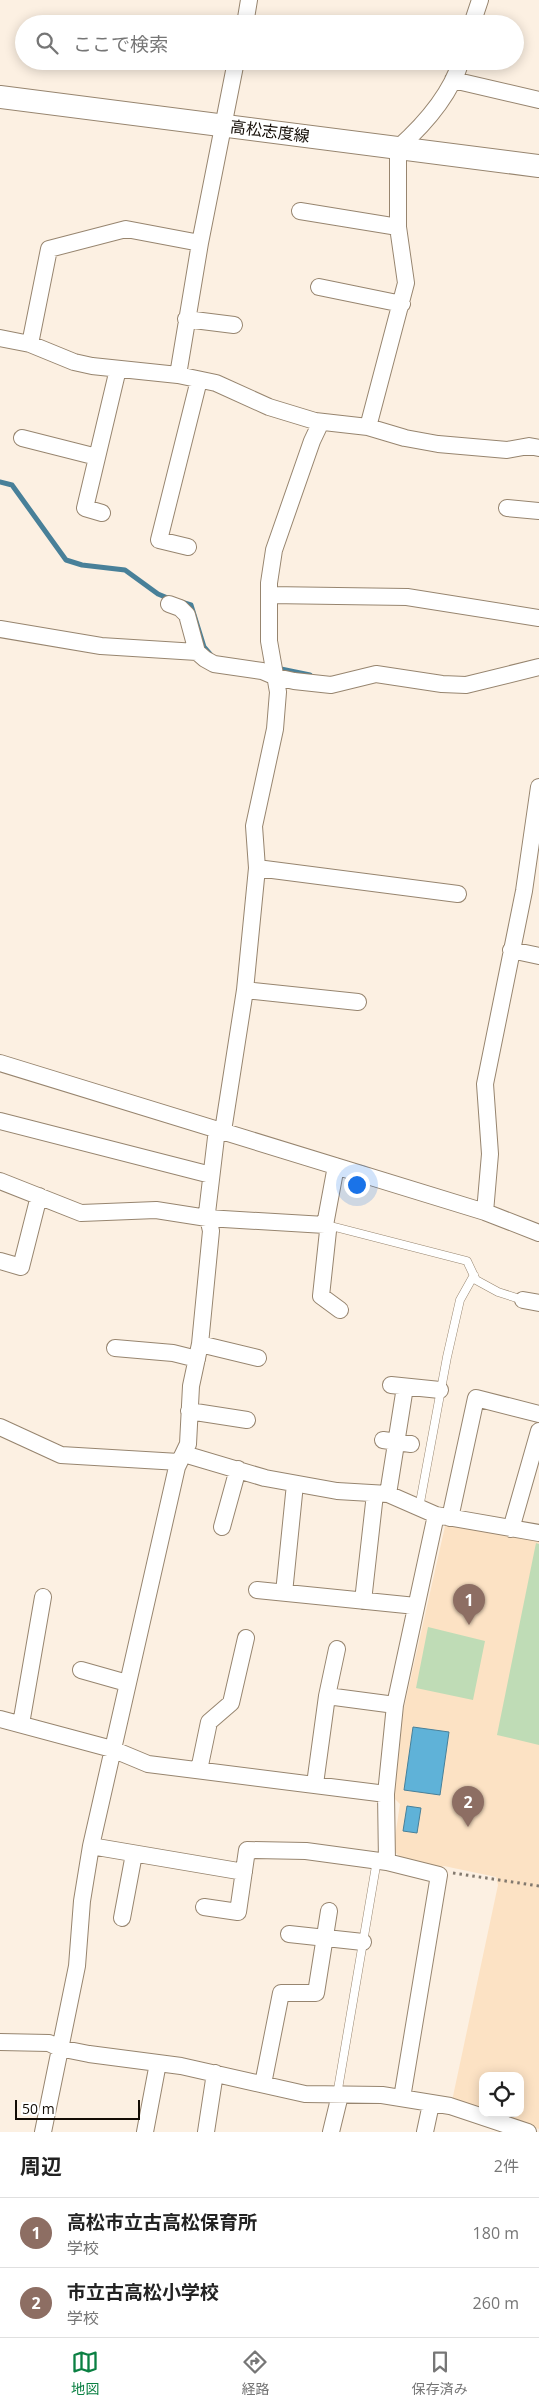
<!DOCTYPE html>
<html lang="ja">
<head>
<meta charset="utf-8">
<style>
  body { margin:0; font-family:"Open Sans","Noto Sans JP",sans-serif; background:#f2f2f2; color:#222 }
  .controls { position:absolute; right:15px; bottom:15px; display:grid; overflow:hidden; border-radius:10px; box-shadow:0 2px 12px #0003 }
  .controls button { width:45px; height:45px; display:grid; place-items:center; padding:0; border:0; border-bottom:1px solid #e0e0e0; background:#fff; color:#222; font:25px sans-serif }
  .scale { position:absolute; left:15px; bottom:12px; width:125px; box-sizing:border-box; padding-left:5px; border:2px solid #130c05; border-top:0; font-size:14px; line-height:18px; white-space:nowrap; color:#130c05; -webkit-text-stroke:4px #fff; paint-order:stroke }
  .you { position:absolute; left:356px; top:1184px; width:18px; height:18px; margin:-12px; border:4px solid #fff; border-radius:50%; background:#1a73e8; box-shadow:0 0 0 8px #1a73e833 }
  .badge { display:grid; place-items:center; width:32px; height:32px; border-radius:50%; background:#0b8043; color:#fff; font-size:16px; font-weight:700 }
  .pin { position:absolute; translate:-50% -41px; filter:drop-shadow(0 1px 2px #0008) }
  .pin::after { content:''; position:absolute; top:26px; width:18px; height:15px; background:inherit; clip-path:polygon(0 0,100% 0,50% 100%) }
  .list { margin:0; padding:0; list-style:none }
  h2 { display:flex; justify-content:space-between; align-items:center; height:65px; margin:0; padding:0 20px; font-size:21px }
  h2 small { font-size:16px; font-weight:400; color:#767676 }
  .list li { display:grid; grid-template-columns:32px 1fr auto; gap:15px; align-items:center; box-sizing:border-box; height:70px; padding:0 20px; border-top:1px solid #e0e0e0 }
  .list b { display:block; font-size:19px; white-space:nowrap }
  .list p { margin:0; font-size:16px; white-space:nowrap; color:#767676 }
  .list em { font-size:16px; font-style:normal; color:#767676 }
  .icon { flex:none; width:28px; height:28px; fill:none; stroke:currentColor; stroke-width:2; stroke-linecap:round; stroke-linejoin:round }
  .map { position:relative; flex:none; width:539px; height:2132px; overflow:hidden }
  .search { position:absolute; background:#fff; box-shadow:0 2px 12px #0003; left:15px; right:15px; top:15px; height:55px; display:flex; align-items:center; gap:12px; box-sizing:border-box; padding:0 18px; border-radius:28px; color:#767676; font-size:19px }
  .sheet { height:205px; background:#fff }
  nav { display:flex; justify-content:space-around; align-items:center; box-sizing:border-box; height:70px; border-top:1px solid #e0e0e0; background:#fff; font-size:14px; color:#767676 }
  nav a { display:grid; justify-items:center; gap:2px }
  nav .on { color:#0b8043 }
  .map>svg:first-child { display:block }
  .built { fill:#fce2c4 }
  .green { fill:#bfdcb6 }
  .water { fill:#5fb2d8; stroke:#488099 }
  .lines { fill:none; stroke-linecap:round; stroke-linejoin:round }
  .stream { stroke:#488099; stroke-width:5 }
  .service-casing { stroke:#97856f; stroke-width:9 }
  .minor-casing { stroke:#97856f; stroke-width:18 }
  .secondary-casing { stroke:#97856f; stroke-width:24 }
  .path { stroke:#82796e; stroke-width:3; stroke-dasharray:2.5 4; stroke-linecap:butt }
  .service { stroke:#fff; stroke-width:8 }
  .minor { stroke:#fff; stroke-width:16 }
  .secondary { stroke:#fff; stroke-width:22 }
  .labels { text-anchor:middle; stroke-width:5; stroke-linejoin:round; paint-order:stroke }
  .street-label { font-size:16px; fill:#130c05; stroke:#fff }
</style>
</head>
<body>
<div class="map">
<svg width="539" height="2132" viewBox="0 0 539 2132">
  <rect width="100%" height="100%" fill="#fcf0e2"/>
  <path class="built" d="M446,1522L539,1539V2129L491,2113H520V2076H483V2110L452,2101L498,1885L496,1877L444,1866L436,1869L399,1856L393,1850L400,1804L394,1798L403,1712Z"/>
  <path class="green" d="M536,1543L539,1544V1745L497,1735Z
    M428,1627L485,1641L473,1700L416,1688Z"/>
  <path class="water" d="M413,1727L449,1732L440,1795L404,1790Z
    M407,1806L421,1808L417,1833L403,1831Z"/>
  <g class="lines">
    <path class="stream" d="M0,482L12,485L66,560L82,565L125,570L158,594L170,599
      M181,602L191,605L204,647L210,654
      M276,668L310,675"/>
    <g class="service-casing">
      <path id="service" d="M327,1225L467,1261L476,1280L498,1292L523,1300
        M419,1508L447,1357L460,1300L474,1275
        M337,2095L377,1860"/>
    </g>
    <g class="minor-casing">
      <path id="minor" d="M245,24L249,0
        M472,24L480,0
        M453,80L539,100
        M300,211L398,227
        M319,287L402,304
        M186,319L234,325
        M0,338L30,344L74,362L92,366L178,375L216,383L269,407L315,421L368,427L405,438L438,444L507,450L529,446L539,448
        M30,344L49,249L126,229L200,243
        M178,375L200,243L236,61
        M368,427L406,283L398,227V148C425,124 450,96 461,61
        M22,438L97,457
        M507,508L539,511
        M102,513L85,508L118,369
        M188,547L159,540L199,380
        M269,595L407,597L539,618
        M169,604L180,608L187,615L197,652L205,659L214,664L262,671L276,677L294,681L331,685L376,674L442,684L466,685L539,667
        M0,629L101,646L197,652
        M257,868L458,894
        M511,950L539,956
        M245,990L358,1002
        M0,1063L485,1212L539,1233
        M0,1121L211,1175
        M223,1131L245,990L257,868L254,826L275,729L278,692L269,641V583L274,550L312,441L321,422
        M0,1181L81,1213L156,1210L207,1218L325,1225L336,1166
        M485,1212L490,1154L485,1084L524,891L539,787
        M325,1225L328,1231L321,1296L340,1310
        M0,1261L21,1267L39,1196
        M523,1300L539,1303
        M200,1344L258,1358
        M115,1348L173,1353L197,1359
        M391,1385L440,1390
        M189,1411L247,1420
        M0,1427L61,1455L179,1462
        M383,1440L411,1444
        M184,1454L265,1478L337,1491L388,1494L436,1515L539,1533
        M388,1494L405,1387
        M450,1518L476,1398L539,1414
        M222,1527L238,1469
        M511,1529L539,1431
        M257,1590L416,1606
        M284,1593L295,1484
        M363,1601L375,1494
        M81,1670L127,1683
        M327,1696L395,1705
        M0,1719L112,1749L148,1764L386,1794L387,1862L439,1875L402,2098
        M21,1724L43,1597
        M199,1770L209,1722L231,1703L246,1638
        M315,1784L327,1696L337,1649
        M386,1794L395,1705L436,1515
        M91,1846L244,1872
        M204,1907L238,1912L247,1850L306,1851L387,1862
        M122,1918L134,1854
        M289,1934L363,1942
        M0,2042L49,2043L59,2048L89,2054L181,2066L305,2094L382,2095L450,2106L528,2132
        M263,2084L281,1993H316L329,1911
        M43,2132L77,1966L82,1901L91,1846L177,1467L188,1444L191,1386L200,1344L211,1231L207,1213L217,1129
        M145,2132L158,2063
        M206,2132L215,2073
        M331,2132L340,2095
        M425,2132L431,2104"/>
    </g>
    <g class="secondary-casing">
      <path id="secondary" d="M0,97L539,166"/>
    </g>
    <path class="path" d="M453,1873L539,1886"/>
    <use href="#service" class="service"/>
    <use href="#minor" class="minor"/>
    <use href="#secondary" class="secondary"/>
  </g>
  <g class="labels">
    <g class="street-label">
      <text transform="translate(270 131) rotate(7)" y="6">高松志度線</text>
    </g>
  </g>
</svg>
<div class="controls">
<button><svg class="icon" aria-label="locate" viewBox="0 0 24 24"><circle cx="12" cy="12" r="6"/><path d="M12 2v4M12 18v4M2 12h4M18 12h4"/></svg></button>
</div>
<div class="scale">50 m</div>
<div class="you"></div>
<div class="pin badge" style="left:469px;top:1625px;background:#8d6e63">1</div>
<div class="pin badge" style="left:468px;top:1827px;background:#8d6e63">2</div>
<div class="search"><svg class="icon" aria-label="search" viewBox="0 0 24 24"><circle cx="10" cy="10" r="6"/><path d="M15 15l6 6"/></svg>ここで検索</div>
</div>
<section class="sheet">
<h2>周辺<small>2件</small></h2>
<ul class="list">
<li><span class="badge" style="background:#8d6e63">1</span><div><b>高松市立古高松保育所</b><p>学校</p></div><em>180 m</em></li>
<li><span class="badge" style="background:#8d6e63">2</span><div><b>市立古高松小学校</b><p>学校</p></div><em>260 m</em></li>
</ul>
</section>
<nav>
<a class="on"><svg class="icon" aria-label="map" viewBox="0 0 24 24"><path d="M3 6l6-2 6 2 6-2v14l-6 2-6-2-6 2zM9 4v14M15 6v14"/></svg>地図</a>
<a><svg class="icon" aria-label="directions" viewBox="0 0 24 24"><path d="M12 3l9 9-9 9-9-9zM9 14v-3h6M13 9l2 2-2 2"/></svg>経路</a>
<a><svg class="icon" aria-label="saved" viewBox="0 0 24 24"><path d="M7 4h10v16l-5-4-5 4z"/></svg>保存済み</a>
</nav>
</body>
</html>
